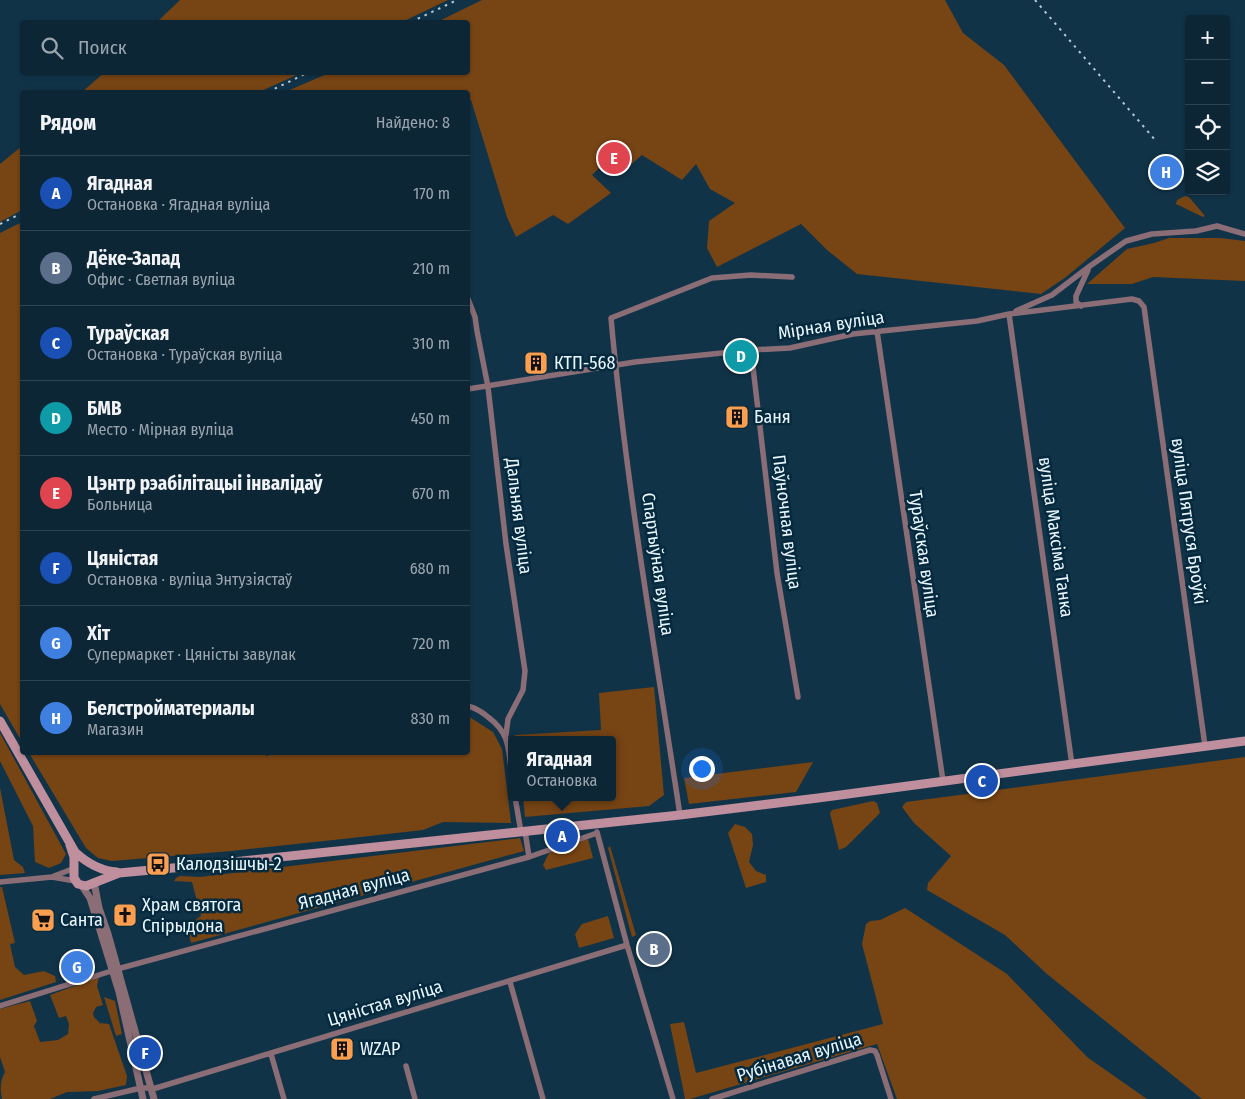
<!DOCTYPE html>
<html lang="ru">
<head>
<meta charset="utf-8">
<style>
  body { margin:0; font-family:"Fira Sans Condensed",sans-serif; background:#1b3242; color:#f1f3f6 }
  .controls { position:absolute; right:15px; top:15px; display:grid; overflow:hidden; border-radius:5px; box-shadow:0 1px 4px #0004 }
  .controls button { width:45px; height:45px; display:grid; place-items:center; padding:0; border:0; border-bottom:1px solid #2d4351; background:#0d2636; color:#f1f3f6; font:25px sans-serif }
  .you { position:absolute; left:701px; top:768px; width:18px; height:18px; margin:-12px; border:4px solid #fff; border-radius:50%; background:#1a73e8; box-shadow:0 0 0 8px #1a73e833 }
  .badge { display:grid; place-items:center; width:32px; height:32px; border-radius:50%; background:#2563eb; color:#fff; font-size:16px; font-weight:700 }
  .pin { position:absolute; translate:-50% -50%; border:2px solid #fff; box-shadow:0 1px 5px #0006 }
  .popup { position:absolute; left:508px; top:736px; width:108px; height:65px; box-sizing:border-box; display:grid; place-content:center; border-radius:5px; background:#0d2636; filter:drop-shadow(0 1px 4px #0005); font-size:16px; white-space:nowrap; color:#9aa5ad }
  .popup b { font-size:19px; color:#f1f3f6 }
  .popup::after { content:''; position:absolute; left:50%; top:100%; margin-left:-10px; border:10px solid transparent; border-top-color:#0d2636 }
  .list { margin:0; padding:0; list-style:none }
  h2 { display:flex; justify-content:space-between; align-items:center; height:65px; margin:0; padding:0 20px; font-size:21px }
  h2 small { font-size:16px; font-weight:400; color:#9aa5ad }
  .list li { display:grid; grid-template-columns:32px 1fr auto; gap:15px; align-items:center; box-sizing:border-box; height:75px; padding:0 20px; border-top:1px solid #2d4351 }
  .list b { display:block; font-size:19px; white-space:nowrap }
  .list p { margin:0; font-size:16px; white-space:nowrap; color:#9aa5ad }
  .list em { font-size:16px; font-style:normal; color:#9aa5ad }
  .icon { flex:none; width:28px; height:28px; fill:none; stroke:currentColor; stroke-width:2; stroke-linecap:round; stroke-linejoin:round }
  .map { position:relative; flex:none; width:1245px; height:1099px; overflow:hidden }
  .search { position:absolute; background:#0d2636; box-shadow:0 1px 4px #0004; left:20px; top:20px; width:450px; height:55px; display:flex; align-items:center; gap:12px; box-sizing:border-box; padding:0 18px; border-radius:5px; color:#9aa5ad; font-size:19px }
  .panel { position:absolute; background:#0d2636; box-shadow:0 1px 4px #0004; left:20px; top:90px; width:450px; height:665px; border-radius:5px }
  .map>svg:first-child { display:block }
  .green { fill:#774414 }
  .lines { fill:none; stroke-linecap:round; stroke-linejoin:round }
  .minor { stroke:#8b6d76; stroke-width:5.5 }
  .tertiary { stroke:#8b6d76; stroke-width:7 }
  .secondary { stroke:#bf8f9e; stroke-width:9 }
  .rail { stroke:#b7c9d5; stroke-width:2; stroke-dasharray:2.5 5; stroke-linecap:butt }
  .labels { text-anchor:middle; stroke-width:5; stroke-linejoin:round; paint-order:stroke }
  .street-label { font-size:18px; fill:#e9f6ff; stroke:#05293d }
  .poi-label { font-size:18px; fill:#e9f6ff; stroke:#05293d; text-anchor:start }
</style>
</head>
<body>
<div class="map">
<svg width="1245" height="1099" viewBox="0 0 1245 1099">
  <rect width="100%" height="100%" fill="#113348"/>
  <path class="green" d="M180,0H448L402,22H157Z
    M482,0H945L963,33L1004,65L1125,228L1066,277L1041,294L857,274L827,250L801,224L717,267L707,248L709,221L735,203L710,189L696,164L682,180L642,155L622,172L606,161L592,175L611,193L568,224L553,215L516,237L507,217L471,100L468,99V92H285L329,73L468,72V22H437Z
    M105,72H301V73L259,92H82Z
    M22,146V210L0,222V164Z
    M1185,196L1189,197L1205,216L1203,217L1176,204L1177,200Z
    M22,222V742L0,704V233Z
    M1169,238H1220L1245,241V281L1153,277L1132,284H1087L1127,249L1154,243Z
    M654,687L664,795L649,806L525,817L523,797H612V740H515V735L601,730L599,693Z
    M471,718L493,732L502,749L511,823L443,822L423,830L352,838L231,851L112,861L98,858L86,848L29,753L264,752L266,756L284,752H468V719Z
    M0,733L66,854L61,863L49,868L35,862L33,826L0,761Z
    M1245,757V1099H1202L1047,974L1005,935L927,890L928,883L951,856L914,823L902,807L906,802Z
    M813,762L796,792L689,804L684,778Z
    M0,788L14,860L23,867L25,873L0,875Z
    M873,801L877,803L880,813L846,847L839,850L830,813L832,810Z
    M735,824L745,827L752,834L753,845L749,862L756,871L766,875V882L746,888L728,833Z
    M520,838L524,851L191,943L187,926L201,916L192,882L174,881L176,878L180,876L200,877Z
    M588,839L593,858L546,870L543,865L549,853Z
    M610,846L636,935L632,937L608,848Z
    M0,887H2L15,943L10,944L15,967L24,975L44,971L55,976L56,982L0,1000Z
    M905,908L1007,974L1087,1057L1147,1099H897L877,1044L690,1099H685L670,1024L684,1022L696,1073L883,1024L862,944L866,924L870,921L880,920Z
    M608,916L614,938L579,948L575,934L582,924Z
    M99,977L97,986L103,1005L96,1007L93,1013L94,1017L100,1023L98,1025L101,1023L109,1024L127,1076L126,1085L98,1091L67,1092L50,1099H2C0,1089 0,1081 5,1072L0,1057V1009L30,1001L37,1021L34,1026L40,1042L58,1040L68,1034L69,1024L66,1016L59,1018L50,995Z
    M104,997L115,1001L122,1034L116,1036Z"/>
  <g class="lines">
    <path class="minor" d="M468,299L475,317L477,331L488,387L506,544L525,671L523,690L508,719L506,735
      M1081,306L1076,302V296L1088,270
      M1016,311L1052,295L1090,266L1126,241L1152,234L1196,231L1217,226L1245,234
      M1009,314L1072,765
      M877,331L943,781
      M751,350L777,573L798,697
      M468,389L635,362L751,350L790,348L853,334L977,321L1009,314L1132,299L1139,301L1144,307L1205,746
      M468,706C476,708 482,712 488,717C511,734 508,750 512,776
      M515,797L521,832
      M680,815C655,649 626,484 611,318L712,278L751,275L792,277
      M525,831L529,857
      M597,832L627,945L673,1099
      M54,876L75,868
      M0,882L52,877L75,881
      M510,982L543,1099
      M0,1006L121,968L529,857L597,833
      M271,1054L284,1099
      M406,1066L415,1099
      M94,1099L141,1088H156L627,945
      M712,1099L870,1050L875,1051L877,1055L891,1099"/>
    <path class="tertiary" d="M94,882L99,908L108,934L154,1099
      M82,886L90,898L119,992L143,1099"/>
    <path class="secondary" d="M0,721L75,852C87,863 101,871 117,872
      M70,845L74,857V878L78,884L86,886L119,873L205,865L680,815L818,798L1245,741"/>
    <path class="rail" d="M1035,0L1156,141
      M411,22L457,0
      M268,92L309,72
      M0,224L22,213"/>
  </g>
  <defs>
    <g id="building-square" transform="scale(1.25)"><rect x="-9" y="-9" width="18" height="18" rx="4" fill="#fa9f4f" stroke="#05293d"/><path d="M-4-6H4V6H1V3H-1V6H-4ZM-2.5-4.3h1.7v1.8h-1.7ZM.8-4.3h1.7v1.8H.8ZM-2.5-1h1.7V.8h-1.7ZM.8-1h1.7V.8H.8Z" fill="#111"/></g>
    <g id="bus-square" transform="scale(1.25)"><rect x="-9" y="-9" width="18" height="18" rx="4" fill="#fa9f4f" stroke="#05293d"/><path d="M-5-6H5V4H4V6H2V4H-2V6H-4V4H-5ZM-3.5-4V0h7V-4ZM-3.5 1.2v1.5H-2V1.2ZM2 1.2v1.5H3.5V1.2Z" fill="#111"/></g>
    <g id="church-square" transform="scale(1.25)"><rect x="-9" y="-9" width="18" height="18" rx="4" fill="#fa9f4f" stroke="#05293d"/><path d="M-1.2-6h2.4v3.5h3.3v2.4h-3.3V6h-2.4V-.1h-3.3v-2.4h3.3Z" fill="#111"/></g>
    <g id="supermarket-square" transform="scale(1.25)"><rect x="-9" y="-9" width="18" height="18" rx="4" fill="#fa9f4f" stroke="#05293d"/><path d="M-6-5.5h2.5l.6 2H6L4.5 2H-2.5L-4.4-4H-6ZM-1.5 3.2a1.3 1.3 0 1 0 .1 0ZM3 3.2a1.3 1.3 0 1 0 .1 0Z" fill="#111"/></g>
  </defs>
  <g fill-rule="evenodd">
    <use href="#building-square" x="536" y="363"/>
    <use href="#building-square" x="737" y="417"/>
    <use href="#bus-square" x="158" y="864"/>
    <use href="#church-square" x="125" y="915"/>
    <use href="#supermarket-square" x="43" y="920"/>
    <use href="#building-square" x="342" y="1049"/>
  </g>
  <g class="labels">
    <g class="street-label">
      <text transform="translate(831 325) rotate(-9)" y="6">Мірная вуліца</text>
      <text transform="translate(519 516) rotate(83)" y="6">Дальняя вуліца</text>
      <text transform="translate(1189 521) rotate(82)" y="6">вуліца Пятруся Броўкі</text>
      <text transform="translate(787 522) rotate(83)" y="6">Паўночная вуліца</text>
      <text transform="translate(1056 537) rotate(82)" y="6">вуліца Максіма Танка</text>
      <text transform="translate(924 554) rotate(82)" y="6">Тураўская вуліца</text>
      <text transform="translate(658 564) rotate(82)" y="6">Спартыўная вуліца</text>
      <text transform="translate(354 889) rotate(-15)" y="6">Ягадная вуліца</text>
      <text transform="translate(385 1003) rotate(-17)" y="6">Цяністая вуліца</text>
      <text transform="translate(799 1057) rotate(-17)" y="6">Рубінавая вуліца</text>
    </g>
    <g class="poi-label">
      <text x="554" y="369">КТП-568</text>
      <text x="754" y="423">Баня</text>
      <text x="176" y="870">Калодзішчы-2</text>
      <text x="142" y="911">Храм святога<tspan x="142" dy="21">Спірыдона</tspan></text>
      <text x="60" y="926">Санта</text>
      <text x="360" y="1055">WZAP</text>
    </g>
  </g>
</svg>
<div class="controls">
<button>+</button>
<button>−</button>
<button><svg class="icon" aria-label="locate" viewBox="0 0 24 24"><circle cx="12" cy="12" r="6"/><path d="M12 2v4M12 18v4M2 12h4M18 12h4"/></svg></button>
<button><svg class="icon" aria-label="layers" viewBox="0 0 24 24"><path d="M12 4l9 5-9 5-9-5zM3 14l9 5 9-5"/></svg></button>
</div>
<div class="you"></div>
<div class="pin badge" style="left:562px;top:836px;background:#1a4fb4">A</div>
<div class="popup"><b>Ягадная</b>Остановка</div>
<div class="pin badge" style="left:654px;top:949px;background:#5c6f8a">B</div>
<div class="pin badge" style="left:982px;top:781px;background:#1a4fb4">C</div>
<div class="pin badge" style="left:741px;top:356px;background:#0f9aa8">D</div>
<div class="pin badge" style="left:614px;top:158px;background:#e0444e">E</div>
<div class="pin badge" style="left:145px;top:1053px;background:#1a4fb4">F</div>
<div class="pin badge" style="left:77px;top:967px;background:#3f7fe0">G</div>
<div class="pin badge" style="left:1166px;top:172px;background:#3f7fe0">H</div>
<div class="search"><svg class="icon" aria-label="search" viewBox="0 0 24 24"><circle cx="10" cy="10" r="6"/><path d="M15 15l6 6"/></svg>Поиск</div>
<section class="panel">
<h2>Рядом<small>Найдено: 8</small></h2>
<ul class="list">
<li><span class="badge" style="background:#1a4fb4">A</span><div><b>Ягадная</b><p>Остановка · Ягадная вуліца</p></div><em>170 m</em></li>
<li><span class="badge" style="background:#5c6f8a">B</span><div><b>Дёке-Запад</b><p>Офис · Светлая вуліца</p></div><em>210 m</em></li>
<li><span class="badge" style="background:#1a4fb4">C</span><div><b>Тураўская</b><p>Остановка · Тураўская вуліца</p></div><em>310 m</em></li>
<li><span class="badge" style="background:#0f9aa8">D</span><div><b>БМВ</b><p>Место · Мірная вуліца</p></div><em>450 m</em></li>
<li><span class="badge" style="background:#e0444e">E</span><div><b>Цэнтр рэабілітацыі інвалідаў</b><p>Больница</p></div><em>670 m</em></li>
<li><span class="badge" style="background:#1a4fb4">F</span><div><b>Цяністая</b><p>Остановка · вуліца Энтузіястаў</p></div><em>680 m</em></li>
<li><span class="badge" style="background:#3f7fe0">G</span><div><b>Хіт</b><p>Супермаркет · Цяністы завулак</p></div><em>720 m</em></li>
<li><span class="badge" style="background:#3f7fe0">H</span><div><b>Белстройматериалы</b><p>Магазин</p></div><em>830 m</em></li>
</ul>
</section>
</div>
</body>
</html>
